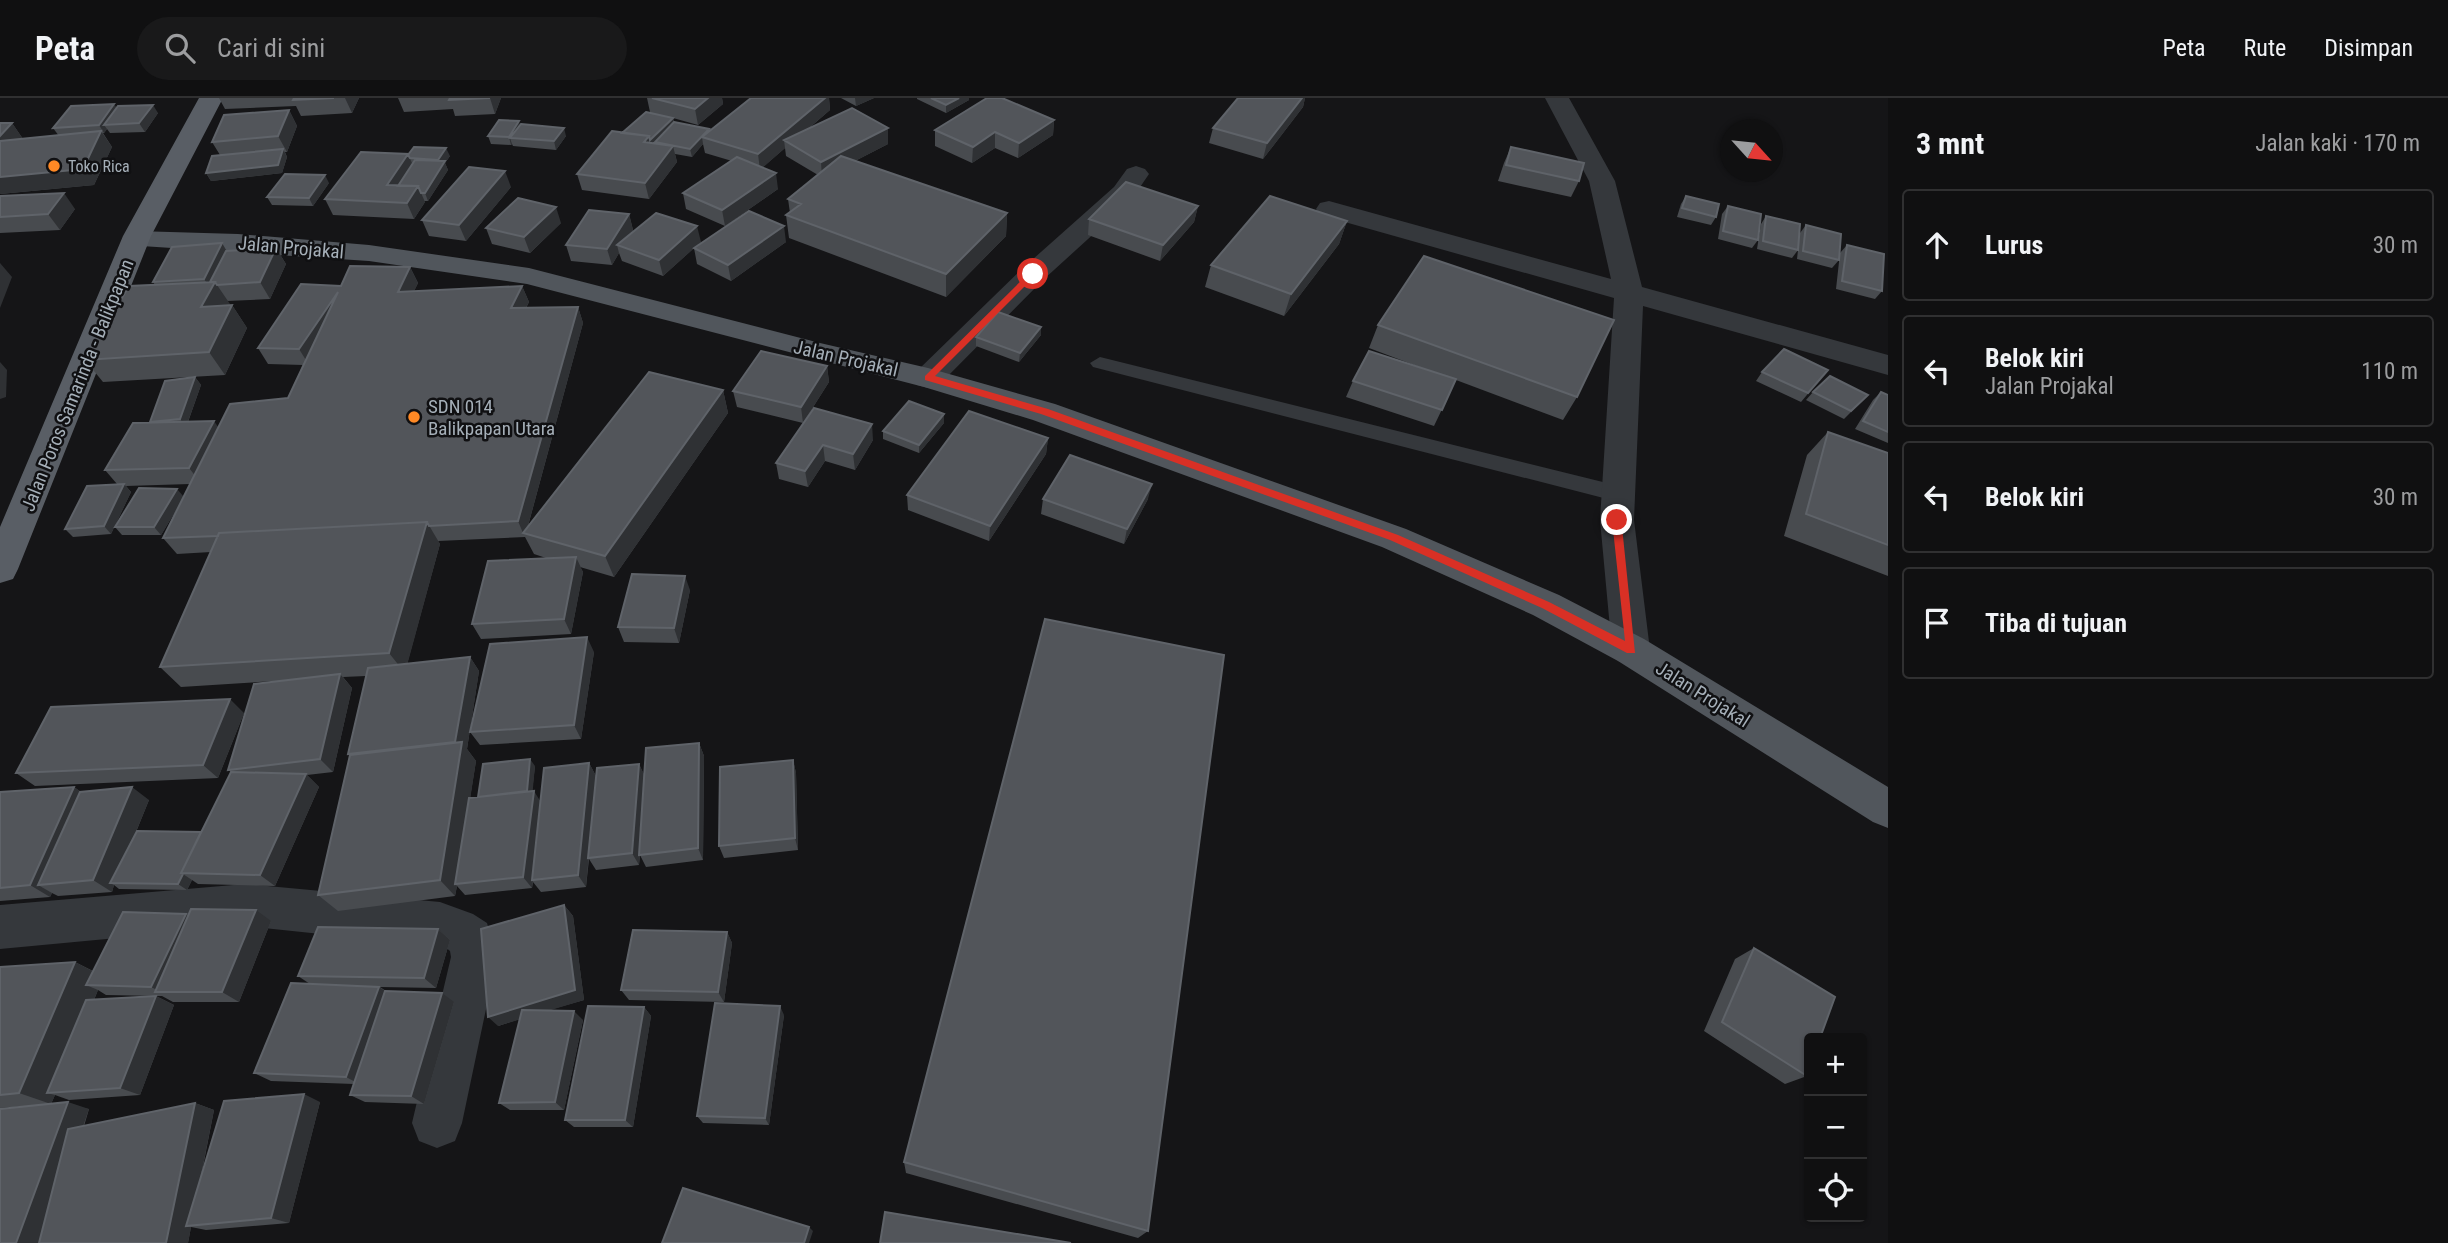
<!DOCTYPE html>
<html lang="id">
<head>
<meta charset="utf-8">
<style>
  body { margin:0; font-family:"Roboto Condensed",sans-serif; background:#19191a; color:#f1f3f6 }
  .controls { position:absolute; right:21px; bottom:21px; display:grid; overflow:hidden; border-radius:7px; box-shadow:0 2px 5px #0004 }
  .controls button { width:63px; height:63px; display:grid; place-items:center; padding:0; border:0; border-bottom:2px solid #303031; background:#101011; color:#f1f3f6; font:35px sans-serif }
  .compass { position:absolute; left:1720px; top:21px; width:63px; height:63px; border-radius:50%; background:#101011; box-shadow:0 2px 5px #0004; rotate:117deg }
  .stop { position:absolute; width:21px; height:21px; margin:-16px; border:5px solid #d93025; border-radius:50%; background:#fff }
  .stop.end { background:#d93025; border-color:#fff; box-shadow:0 2px 7px #0008 }
  .list { margin:0; padding:0; list-style:none }
  h2 { display:flex; justify-content:space-between; align-items:center; height:91px; margin:0; padding:0 28px; font-size:30px }
  h2 small { font-size:23px; font-weight:400; color:#9c9d9f }
  .list li { display:grid; grid-template-columns:46px 1fr auto; gap:21px; align-items:center; box-sizing:border-box; height:112px; margin:0 14px 14px; padding:0 14px; border:2px solid #303031; border-radius:7px }
  .list b { display:block; font-size:26px; white-space:nowrap }
  .list p { margin:0; font-size:23px; white-space:nowrap; color:#9c9d9f }
  .list em { font-size:23px; font-style:normal; color:#9c9d9f }
  .icon { flex:none; width:38px; height:38px; fill:none; stroke:currentColor; stroke-width:2; stroke-linecap:round; stroke-linejoin:round }
  .map { position:relative; flex:none; width:1888px; height:1145px; overflow:hidden }
  header { display:flex; align-items:center; gap:42px; box-sizing:border-box; height:98px; padding:0 35px; background:#101011; border-bottom:2px solid #303031 }
  header strong { font-size:33px }
  nav { display:flex; gap:38px; margin-inline-start:auto; font-size:24px }
  .search { width:490px; height:63px; background:#19191a; display:flex; align-items:center; gap:18px; box-sizing:border-box; padding:0 24px; border-radius:38px; color:#9c9d9f; font-size:26px }
  main { display:flex }
  aside { flex:1; background:#101011 }
  .map>svg:first-child { display:block }
  .lines { fill:none; stroke-linecap:round; stroke-linejoin:round }
  .service { fill:#35383c; fill-rule:evenodd }
  .minor { fill:#35383c; fill-rule:evenodd }
  .primary { fill:#51565c; fill-rule:evenodd }
  .trunk { fill:#595e65; fill-rule:evenodd }
  .wall { fill:#484b4f; fill-rule:evenodd }
  .shaded-wall { fill:#2f3134 }
  .building { fill:#52555a; stroke:#5f6369; stroke-width:2 }
  .route { fill:#d93025 }
  .poi-dot { fill:#ff8925; stroke:#101012; stroke-width:2.5 }
  .labels { text-anchor:middle; stroke-width:5; stroke-linejoin:round; paint-order:stroke }
  .far-poi-label { font-size:16px; fill:#a5afb8; stroke:#101012; text-anchor:start }
  .street-label { font-size:19px; fill:#a5afb8; stroke:#101012 }
  .poi-label { font-size:19px; fill:#a5afb8; stroke:#101012; text-anchor:start }
</style>
</head>
<body>
<header>
<strong>Peta</strong>
<div class="search"><svg class="icon" aria-label="search" viewBox="0 0 24 24"><circle cx="10" cy="10" r="6"/><path d="M15 15l6 6"/></svg>Cari di sini</div>
<nav><a>Peta</a><a>Rute</a><a>Disimpan</a></nav>
</header>
<main>
<div class="map">
<svg width="1888" height="1145" viewBox="0 0 1888 1145">
  <rect width="100%" height="100%" fill="#151517"/>
  <g class="lines">
    <path class="service" d="M1100,259L1619,388L1627,390L1630,396L1627,402L1619,404L1093,269L1090,265Z"/>
    <path class="minor" d="M1545,0H1569L1615,83L1642,189L1888,257V277L1643,208L1634,422L1650,552L1644,563L1631,567L1618,563L1612,552L1600,422L1614,200L1320,117L1316,111L1320,105L1329,103L1611,181L1589,83Z
      M1136,68L1145,71L1149,76L1132,101L1043,182L939,287L928,290L917,287L913,280L917,273L1023,170L1114,89L1127,71Z
      M245,786L440,804L473,816L487,825L497,859L462,1025L455,1043L437,1050L419,1043L412,1025L451,859L450,853L445,849L245,828L0,851V807Z"/>
    <path class="primary" d="M136,133L238,136L369,147L529,170L820,245L928,270L1055,306L1406,431L1559,497L1644,541L1888,689V730L1873,724L1618,563L1533,517L1382,449L1033,322L924,289L527,186L369,163L126,147L122,141L126,135Z"/>
    <path class="trunk" d="M199,0H223L151,138L18,471L13,481L0,485V429L123,138Z"/>
  </g>
  <path class="wall" d="M219,0H359L352,15L301,18L296,8L225,11Z
    M398,0H501L495,16L455,18L453,11L404,14Z
    M647,0H722L723,6L698,27L673,20L674,24L709,33L751,0H829L830,12L808,31L888,46L855,63L1007,115L1006,138L946,199L789,140L786,117L790,115L788,101L818,77L786,58L785,50L763,69L778,91L725,128L686,111L683,95L732,63L705,55L703,46L692,59L675,56L677,64L649,101L582,92L577,76L622,35L650,14Z
    M841,0H874L856,8Z
    M917,0H969V2L946,15L917,1Z
    M1238,0H1305L1303,9L1263,61L1209,45L1213,30Z
    M117,10L158,15L145,34L110,35L107,31L104,35H103L112,49L94,87L0,96L12,25L23,41L59,38L53,30Z
    M289,12L297,28L287,54H285L287,59L282,75L211,83L206,75L220,57L212,44Z
    M1054,22L1053,37L1018,60L995,50L972,65L935,48V32Z
    M520,27L566,38L556,52L513,48L512,46L511,47L491,46L488,38Z
    M1511,49L1579,83L1571,99L1498,83L1504,65Z
    M361,54L450,58L445,65L448,72L428,103H424L425,104L414,121L333,117L325,101Z
    M329,85L313,108L272,107L267,99Z
    M511,89L466,143L429,138L422,122Z
    M1686,98L1716,119L1711,127L1677,119L1681,106Z
    M1198,108L1194,124L1160,163L1088,137L1089,121Z
    M1728,108L1758,142L1752,150L1718,141L1722,116Z
    M75,111L60,132L0,135V119Z
    M629,116L633,132L631,136L701,144L695,149L786,144L731,183L697,166L694,150L663,178L622,163L619,155L612,167L571,163L566,147Z
    M1766,118L1800,135L1806,127L1839,162L1832,170L1797,161L1798,152L1792,160L1757,151L1761,126Z
    M1347,123L1339,146L1284,218L1205,189L1211,167Z
    M561,125L530,155L492,146L486,130Z
    M1847,147L1882,193L1875,201L1836,191L1840,155Z
    M276,150L286,166L270,201L227,203L229,207H232L247,230L225,277L103,284L85,262L155,187L153,184L226,153Z
    M410,169L418,185L414,193L522,188L529,204L526,210L578,209L583,225L528,428L723,292L728,315L614,479L580,469L583,474L571,536L481,541L472,526L549,461L534,456L525,439L438,443L440,446L407,566L470,559L479,573L467,651L476,663L470,700L478,699L535,668L532,694L540,703L589,665L596,678L639,666L644,677L699,645L704,658L703,762L646,769L640,757L639,767L596,772L589,761L586,789L541,794L533,784L532,790L465,797L457,788L455,798L338,813L318,797L350,658L348,656L366,578L343,579L352,590L333,674L307,677L319,689L275,788L198,786L192,782L187,792L119,791L114,787L112,794L58,798L52,795L50,799L0,803V694L74,689L81,694L149,702L134,739L201,734L231,674L228,672L275,583L181,589L160,569L211,454L177,456L163,440L181,404L161,437H122L115,429L184,398L190,386L126,388L131,394L111,436L73,439L65,431L117,386L105,372L195,279L201,287L188,324L218,329L288,300L303,267L268,266L258,250L341,188Z
    M1378,227L1577,299L1563,322L1456,282L1434,328L1346,299L1353,283L1430,273L1369,250Z
    M1041,237L1019,264L976,248V239Z
    M827,268L829,284L803,325L737,309L733,293Z
    M1828,272L1801,304L1756,283L1762,274Z
    M1813,294L1868,297L1844,321L1806,302Z
    M1881,294L1888,297V345L1855,331L1873,302Z
    M814,310L873,342L855,372L825,363L808,389L779,381L776,365Z
    M944,325L919,355L883,341V333Z
    M1828,334L1888,355V478L1784,438L1807,357Z
    M1048,340L1046,356L989,443L908,412L907,397Z
    M1043,401H1148L1124,446L1041,416Z
    M690,492L679,545L624,544L618,529Z
    M594,554L581,641L480,647L470,634Z
    M244,615L218,680L35,688L16,675Z
    M793,662L796,675L798,752L724,760L719,748Z
    M564,807L573,818L584,902L549,912L583,922L564,1012H510L499,1005L520,921L498,928Z
    M186,816L189,817L271,823L239,904H173L162,898H156L174,907L140,997L69,1002L55,997L51,1006L89,1011L84,1028L195,1005L214,1012L201,1079L320,1004L289,1125L206,1132L191,1129L188,1145L42,1007L0,1010V869L75,864L93,873ZM98,892L106,897L156,898L94,902Z
    M438,831L450,842L436,890L380,889L386,893L454,904L424,1006L365,1004L350,997L354,986L271,983L254,975L310,886L298,878Z
    M727,834L732,845L724,904L629,902L621,892Z
    M1754,850L1807,978L1785,986L1704,933L1735,861Z
    M644,909L651,918L633,1029H574L565,1022Z
    M784,917L769,1027L703,1025L697,1018Z
    M904,1064L1148,1133L1138,1140L906,1075Z"/>
  <path class="shaded-wall" d="M345,0H359L352,15Z
    M490,0H501L495,16Z
    M708,0H722L723,6L698,27L695,11Z
    M825,0H829L830,12L790,46L784,42L785,50L760,72L758,56Z
    M855,0H874L856,8Z
    M959,0H969V2L946,15V7Z
    M1302,0H1305L1303,9L1263,61L1267,45Z
    M114,6L120,14L104,27L107,31L104,35L99,27Z
    M153,7L158,15L145,34L139,25Z
    M289,12L297,28L287,54L278,38Z
    M673,20L674,28L655,44L656,46L644,44L649,38Z
    M1054,22L1053,37L1018,60L1019,45Z
    M519,23L521,31L510,40L512,46L511,47L509,39Z
    M12,25L23,41L0,68V38Z
    M564,30L566,38L556,52L554,43Z
    M888,30V46L822,80L821,64Z
    M709,31L710,39H702L703,46L692,59L690,51Z
    M101,33L112,49L94,87L0,96V79Z
    M995,34V50L972,65L973,49Z
    M673,48L677,64L649,101L645,85Z
    M446,50L450,58L445,65L448,72L428,103L425,95L441,69L438,62Z
    M283,51L287,59L282,75L211,83L206,75Z
    M408,56L415,72L400,94L387,87Z
    M505,73L511,89L466,143L459,127Z
    M776,75L778,91L725,128L722,112Z
    M325,77L329,85L313,108L309,100Z
    M418,88L425,104L414,121L407,105Z
    M64,95L75,111L60,132L48,116Z
    M1198,108L1194,124L1160,163L1163,147Z
    M556,109L561,125L530,155L524,139Z
    M1007,115L1006,138L946,199V176Z
    M629,116L633,132L623,149L617,147L619,155L612,167L607,151Z
    M1347,123L1339,146L1284,218L1291,196Z
    M697,128L701,144L663,178L659,162Z
    M784,128L786,144L731,183L728,167Z
    M222,145L232,162L217,187L230,206L217,232L201,209L208,187L204,181Z
    M276,150L286,166L270,201L260,184Z
    M0,165L12,179L0,210Z
    M410,169L418,185L406,210L398,194Z
    M522,188L529,204L517,226L511,210Z
    M338,194L309,267L299,251Z
    M232,207L247,230L225,277L209,254Z
    M578,209L583,225L526,435H523L518,423Z
    M1041,229V237L1019,264L1020,255Z
    M0,264L7,272L6,299L0,301Z
    M827,268L829,284L803,325L801,309Z
    M195,279L201,287L186,329L180,321Z
    M723,292L728,315L614,479L605,458Z
    M944,316V325L919,355V347Z
    M214,323L225,339L201,385L189,370Z
    M872,326L873,342L855,372L853,356Z
    M1048,340L1046,356L989,443L990,428Z
    M823,347L825,363L808,389L805,373Z
    M124,386L131,394L111,436L104,428Z
    M1152,386L1148,401L1124,446L1127,431Z
    M177,391L184,399L161,437L154,429Z
    M427,424L440,446L405,575L389,555Z
    M576,459L583,474L571,536L564,521Z
    M685,478L690,492L679,545L674,530Z
    M587,539L594,554L581,641L574,627Z
    M470,559L479,573L467,651L476,663L457,786H455L457,788L455,798L440,782L455,644Z
    M340,576L352,590L333,674L320,661Z
    M230,601L244,615L218,680L203,667Z
    M699,645L704,658L703,762L698,750Z
    M530,661L535,668L532,700L527,693Z
    M793,662L796,675L798,752L795,740Z
    M589,665L596,678L586,789L578,777Z
    M639,666L646,680L639,767L632,755Z
    M306,676L319,689L275,788L260,777Z
    M74,689L93,702L38,787L52,795L50,799L30,787Z
    M132,689L149,702L115,785H110L114,787L112,794L93,782Z
    M534,693L542,706L532,790L523,779Z
    M183,776L192,782L187,792L178,786Z
    M564,807L573,818L584,902L498,928L488,919Z
    M256,812L271,823L239,904L222,894Z
    M186,816L203,827L161,894L151,889Z
    M438,831L450,842L436,890L424,880Z
    M727,834L732,845L724,904L718,894Z
    M75,864L104,879L86,887L98,892L56,994L47,995L55,997L51,1006L19,995Z
    M379,889L393,898L361,987L346,979Z
    M442,895L454,904L424,1006L411,998Z
    M156,898L174,907L140,997L120,990Z
    M780,908L784,917L769,1027L765,1020Z
    M644,909L651,918L633,1029L625,1022Z
    M574,913L583,922L564,1012L555,1004Z
    M304,996L320,1004L289,1125L271,1120Z
    M68,1004L89,1011L43,1145H16Z
    M195,1005L214,1012L191,1127L186,1128L191,1129L188,1145H166Z
    M809,1129L813,1133L809,1145H804Z"/>
  <path class="building" d="M294,0H334L293,2Z
    M450,0H490L449,2Z
    M652,0H708L695,11Z
    M751,0H825L758,56L702,39Z
    M931,0H959L946,7Z
    M987,0H1002L1054,22L1019,45L995,34L973,49L935,32Z
    M1238,0H1302L1267,45L1213,30Z
    M114,6L99,27L53,30L71,8Z
    M153,7L139,25L104,27L118,8Z
    M852,10L888,30L821,64L784,42Z
    M289,12L278,38L212,44L224,17Z
    M646,14L673,20L650,42L649,38L622,35Z
    M499,22L519,23L509,39L488,38Z
    M674,24L709,31L690,51L655,44Z
    M0,25H12L0,38Z
    M521,26L564,30L554,43L510,40Z
    M101,33L83,71L0,79V43Z
    M612,33L649,38L644,44L673,48L645,85L577,76Z
    M414,49L446,50L438,62L410,60L408,57Z
    M1511,49L1584,65L1579,83L1506,67Z
    M283,51L278,67L206,75L212,58Z
    M361,54L408,56L387,87L418,88L407,105L325,101Z
    M841,58L1007,115L946,176L786,117L801,106L788,101Z
    M737,59L776,75L722,112L683,95Z
    M415,62L445,63L425,95H421L418,88H398Z
    M469,69L505,73L459,127L422,122Z
    M285,76L325,77L309,100L267,99Z
    M1126,84L1198,108L1163,147L1089,121Z
    M64,95L48,116L0,119V98Z
    M1270,98L1347,123L1291,196L1211,167Z
    M1686,98L1719,106L1716,119L1682,110Z
    M518,100L556,109L524,139L486,130Z
    M1728,108L1761,116L1758,142L1723,133Z
    M589,112L629,116L607,151L566,147Z
    M749,113L784,128L728,167L694,150Z
    M656,115L697,128L659,162L617,147Z
    M1766,118L1800,126L1798,152L1763,143Z
    M1806,127L1841,136L1839,162L1803,153Z
    M222,145L204,181L153,184L172,149Z
    M1847,147L1884,156L1882,193L1842,183Z
    M276,150L260,184L217,187L215,184H210L226,153Z
    M1424,158L1614,222L1577,299L1378,227Z
    M350,168L410,169L398,194L522,188L511,210L578,209L518,423L429,428L427,424L219,435L218,438L163,440L230,306L288,300L338,194L299,251L258,250L301,186L341,188Z
    M215,184L201,209L232,207L209,254L85,262L129,188Z
    M998,214L1041,229L1020,255L976,239Z
    M1784,251L1828,272L1808,295L1762,274Z
    M761,253L827,268L801,309L733,293Z
    M1369,253L1456,281L1442,312L1353,283Z
    M649,274L723,292L605,458L523,435Z
    M1830,278L1868,297L1851,313L1813,294Z
    M195,279L180,321L150,324L165,283Z
    M1881,294L1888,297V334L1863,323Z
    M909,303L944,316L919,347L883,333Z
    M814,310L872,326L853,356L823,347L805,373L776,365Z
    M969,313L1048,340L990,428L907,397Z
    M214,323L189,370L105,372L133,325Z
    M1828,334L1888,355V447L1806,416Z
    M1070,357L1152,386L1127,431L1043,401Z
    M124,386L104,428L65,431L87,388Z
    M139,390L177,391L154,429H115Z
    M427,424L389,555L160,569L219,435Z
    M576,459L564,521L472,526L488,463Z
    M632,476L685,478L674,530L618,529Z
    M1045,521L1224,557L1148,1133L904,1064Z
    M587,539L574,627L470,634L490,546Z
    M470,559L455,644L348,656L368,570Z
    M340,576L320,661L228,672L254,586Z
    M230,601L203,667L16,675L51,609Z
    M462,644L440,782L318,797L350,657Z
    M699,645L698,750L639,757L646,650Z
    M530,661L527,693L478,699L483,666Z
    M793,662L795,740L719,748L720,669Z
    M589,665L578,777L532,782L544,670Z
    M639,666L632,755L588,760L597,670Z
    M231,674L306,676L260,777L181,775Z
    M74,689L30,787L0,790V694Z
    M132,689L93,782L38,787L80,694Z
    M534,693L523,779L455,786L469,700Z
    M137,733L201,734L181,775L183,776L178,786L110,785Z
    M564,807L575,892L488,919L481,831Z
    M191,811L256,812L222,894H155Z
    M123,814L186,816L151,889L86,887Z
    M318,829L438,831L424,880L298,878Z
    M633,832L727,834L718,894L621,892Z
    M1754,850L1835,899L1820,940H1809V971L1807,978L1722,924Z
    M75,864L19,995L0,997V869Z
    M291,885L379,889L346,979L254,975Z
    M385,893L442,895L411,998L350,997Z
    M156,898L120,990L47,995L86,902Z
    M715,905L780,908L765,1020L697,1018Z
    M588,908L644,909L625,1022H565Z
    M522,912L574,913L555,1004L499,1005Z
    M304,996L271,1120L186,1128L224,1003Z
    M68,1004L16,1145H0V1011Z
    M195,1005L166,1145H39L68,1031Z
    M683,1090L809,1129L804,1145H662Z
    M885,1114L1071,1145H880Z"/>
  <path class="route" d="M1030,174L1037,176L935,278L1048,311L1398,437L1549,504L1625,543L1612,422L1621,419L1635,555H1627L1542,510L1390,442L1041,316L925,282V278Z"/>
  <g class="poi-dot">
    <circle cx="54" cy="68" r="7"/>
    <circle cx="414" cy="319" r="7"/>
  </g>
  <g class="labels">
    <g class="far-poi-label">
      <text x="68" y="74">Toko Rica</text>
    </g>
    <g class="street-label">
      <text transform="translate(291 149) rotate(5)" y="7">Jalan Projakal</text>
      <text transform="translate(846 260) rotate(13)" y="7">Jalan Projakal</text>
      <text transform="translate(77 287) rotate(-68)" y="7">Jalan Poros Samarinda - Balikpapan</text>
      <text transform="translate(1703 596) rotate(32)" y="7">Jalan Projakal</text>
    </g>
    <g class="poi-label">
      <text x="428" y="315">SDN 014<tspan x="428" dy="22">Balikpapan Utara</tspan></text>
    </g>
  </g>
</svg>
<div class="controls">
<button>+</button>
<button>−</button>
<button><svg class="icon" aria-label="locate" viewBox="0 0 24 24"><circle cx="12" cy="12" r="6"/><path d="M12 2v4M12 18v4M2 12h4M18 12h4"/></svg></button>
</div>
<svg class="compass" viewBox="-18 -18 36 36"><path d="M0-13l5 13h-10z" fill="#e53935"/><path d="M0 13l5-13h-10z" fill="#9c9d9f"/></svg>
<div class="stop" style="left:1033px;top:176px"></div>
<div class="stop end" style="left:1617px;top:422px"></div>
</div>
<aside>
<h2>3 mnt<small>Jalan kaki · 170 m</small></h2>
<ul class="list">
<li><svg class="icon" aria-label="ahead" viewBox="0 0 24 24"><path d="M12 20V5M6 11l6-6 6 6"/></svg><div><b>Lurus</b></div><em>30 m</em></li>
<li><svg class="icon" aria-label="left" viewBox="0 0 24 24"><path d="M17 20v-9H6M10 6l-5 5 5 5"/></svg><div><b>Belok kiri</b><p>Jalan Projakal</p></div><em>110 m</em></li>
<li><svg class="icon" aria-label="left" viewBox="0 0 24 24"><path d="M17 20v-9H6M10 6l-5 5 5 5"/></svg><div><b>Belok kiri</b></div><em>30 m</em></li>
<li><svg class="icon" aria-label="arrive" viewBox="0 0 24 24"><path d="M6 21V4h12l-3 4 3 4H6"/></svg><div><b>Tiba di tujuan</b></div></li>
</ul>
</aside>
</main>
</body>
</html>
